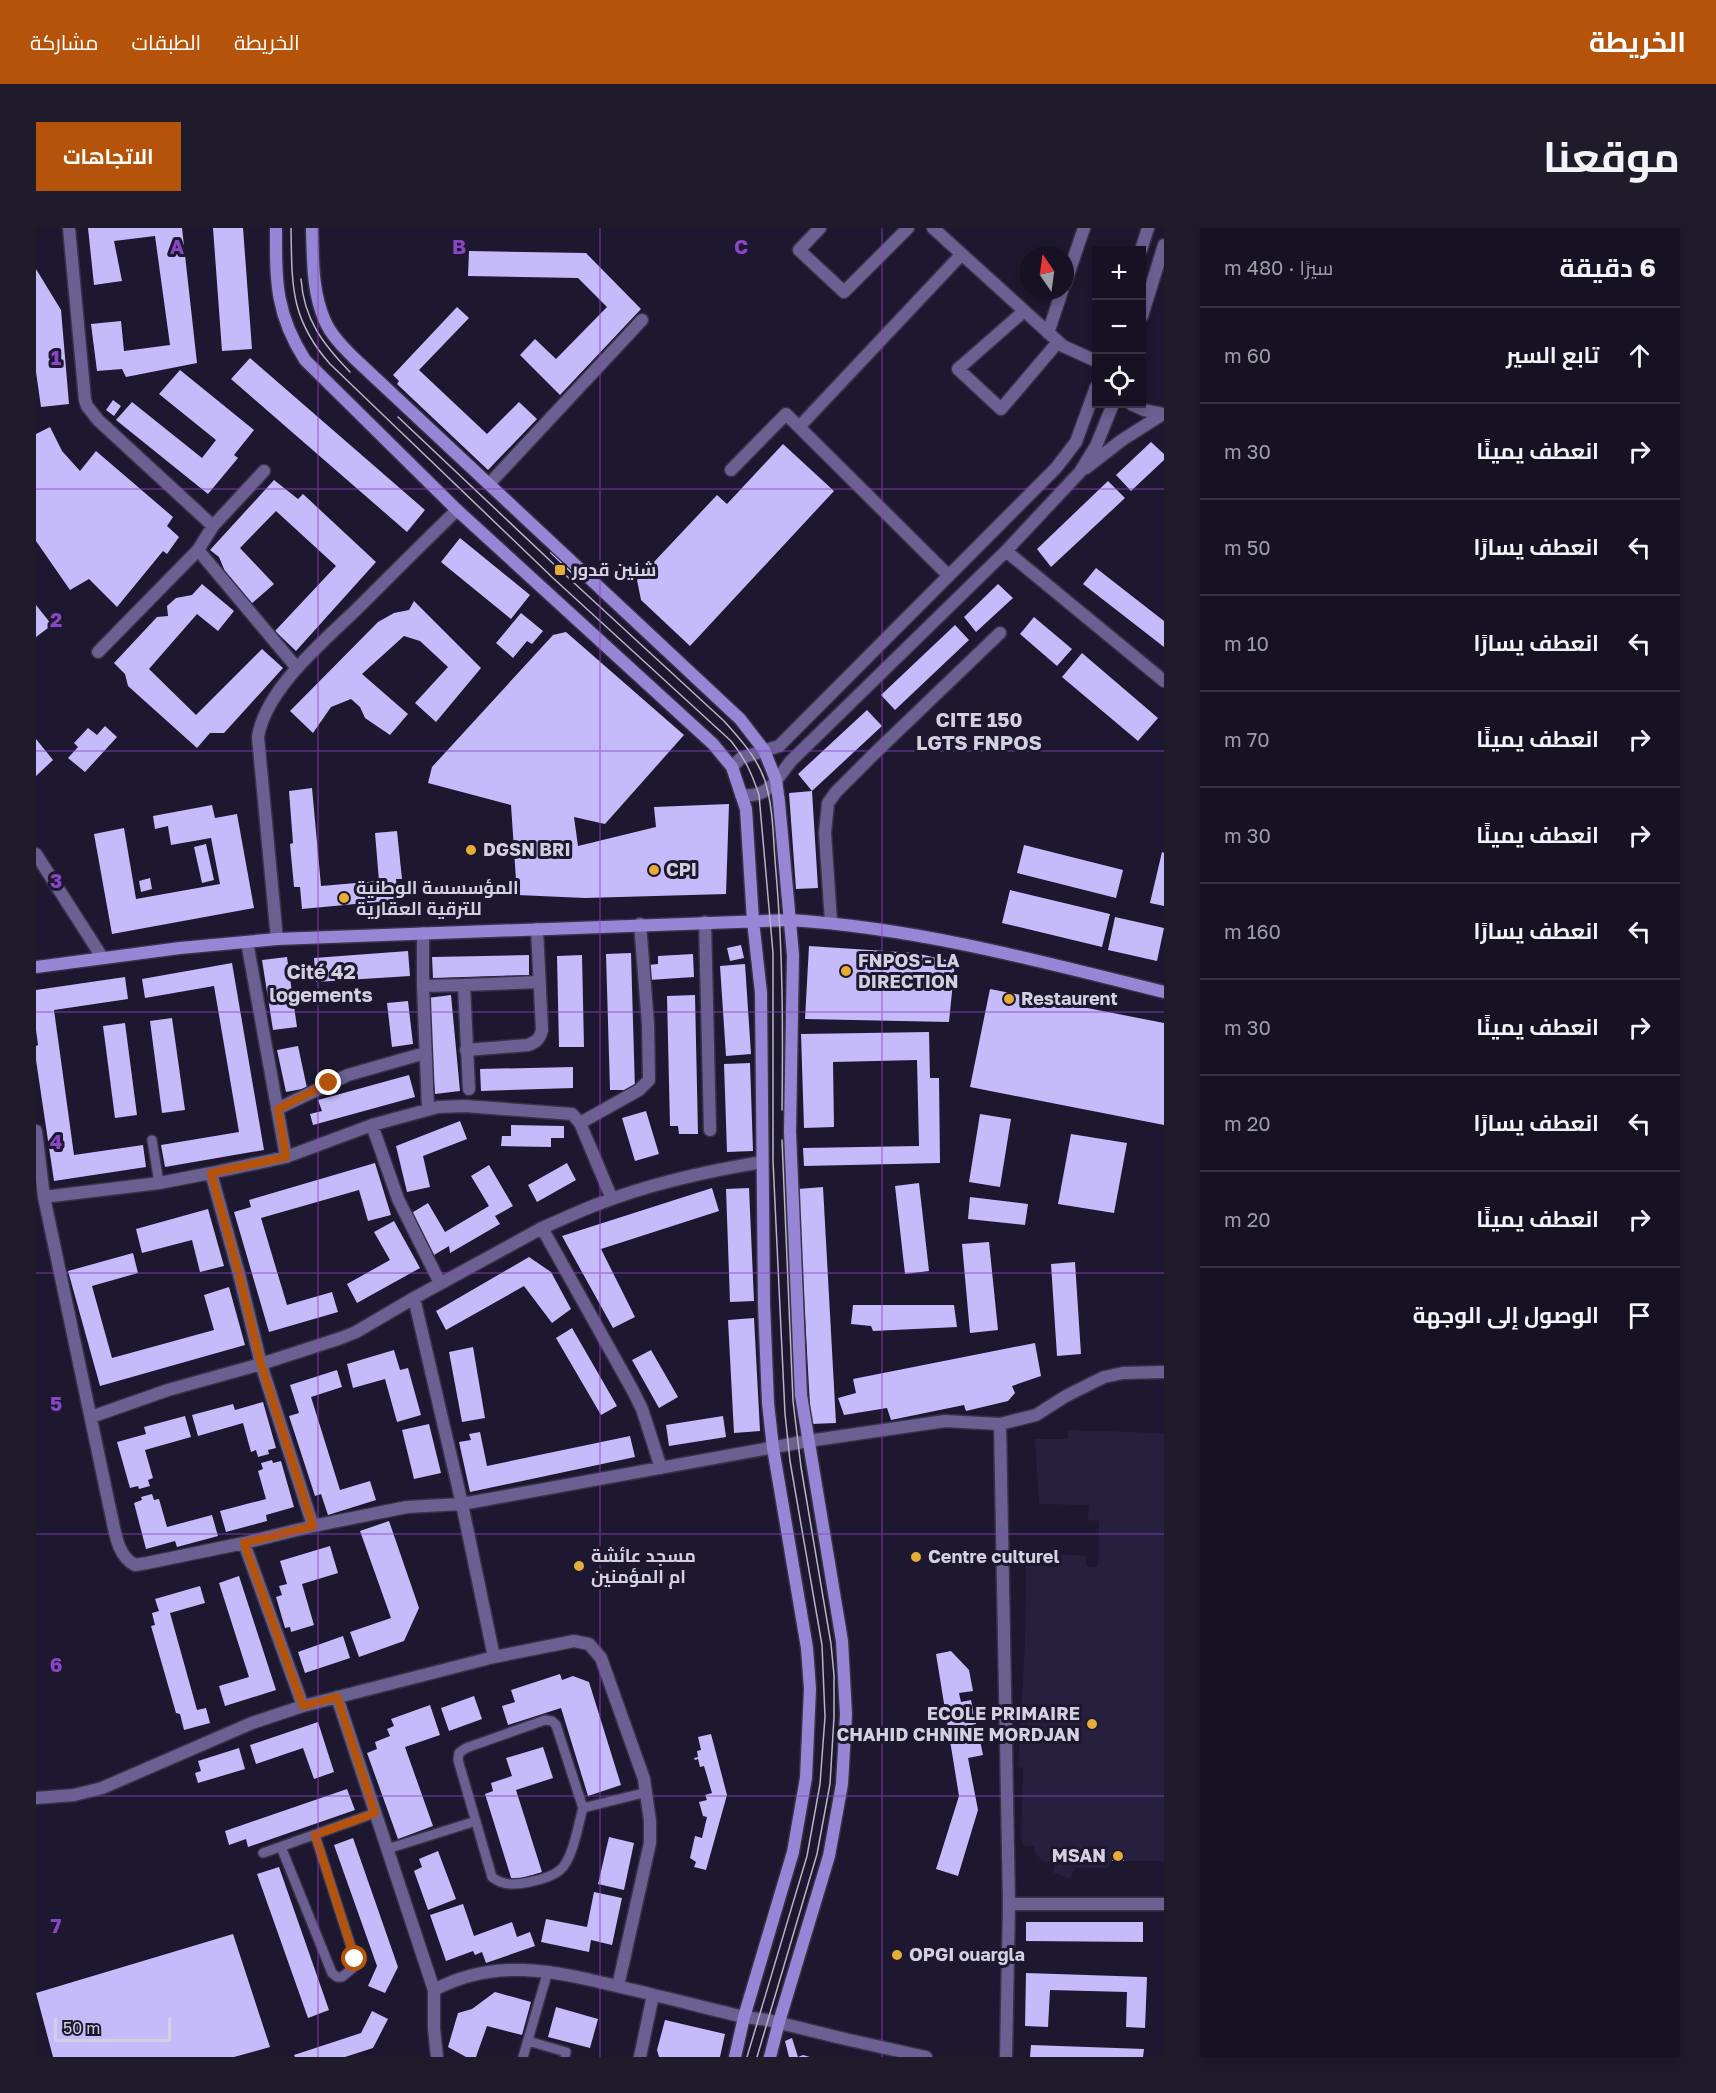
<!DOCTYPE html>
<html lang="ar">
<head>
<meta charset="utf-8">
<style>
  body { margin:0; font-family:"Golos Text",Cairo,sans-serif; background:#1f1b2b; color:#f1f3f6; direction:rtl }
  .controls { position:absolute; right:18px; top:18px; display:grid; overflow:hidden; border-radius:0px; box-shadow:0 3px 9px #0003 }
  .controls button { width:54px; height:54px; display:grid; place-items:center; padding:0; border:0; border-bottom:2px solid #353241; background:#161223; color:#f1f3f6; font:30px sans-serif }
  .compass { position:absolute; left:984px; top:18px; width:54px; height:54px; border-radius:50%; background:#161223; box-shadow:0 3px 9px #0003; rotate:347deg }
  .scale { position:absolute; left:18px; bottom:15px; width:117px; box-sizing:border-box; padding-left:6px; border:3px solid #d3d1e1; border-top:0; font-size:16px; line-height:21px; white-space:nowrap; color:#d3d1e1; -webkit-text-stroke:4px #1d182f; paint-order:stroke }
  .stop { position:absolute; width:18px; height:18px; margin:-14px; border:4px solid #b45309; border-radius:50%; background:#fff }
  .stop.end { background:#b45309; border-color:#fff; box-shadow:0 2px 6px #0008 }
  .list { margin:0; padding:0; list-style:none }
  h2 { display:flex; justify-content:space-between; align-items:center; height:78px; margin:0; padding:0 24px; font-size:26px }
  h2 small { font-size:20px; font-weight:400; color:#9e9ea6 }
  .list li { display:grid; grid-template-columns:39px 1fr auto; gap:18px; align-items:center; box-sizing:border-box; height:96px; padding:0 24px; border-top:2px solid #353241 }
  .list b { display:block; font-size:22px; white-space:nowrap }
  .list em { font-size:20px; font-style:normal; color:#9e9ea6 }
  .icon { flex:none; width:33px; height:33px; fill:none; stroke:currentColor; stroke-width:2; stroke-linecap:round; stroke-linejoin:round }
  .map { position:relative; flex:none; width:1128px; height:1829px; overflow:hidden; direction:ltr; border-radius:0px }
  header { display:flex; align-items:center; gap:36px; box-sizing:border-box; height:84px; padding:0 30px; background:#b45309; color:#fff }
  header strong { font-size:28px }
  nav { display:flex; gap:33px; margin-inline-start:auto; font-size:21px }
  .intro { display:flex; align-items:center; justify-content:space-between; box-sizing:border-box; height:144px; padding:0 36px }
  h1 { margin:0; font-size:42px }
  .button { padding:15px 27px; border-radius:0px; background:#b45309; color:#fff; font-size:21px; font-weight:700 }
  main { display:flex; gap:36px; padding:0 36px }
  aside { flex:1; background:#161223; border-radius:0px; box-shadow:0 3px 9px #0003 }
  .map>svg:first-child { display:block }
  .built { fill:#261f3d }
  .building { fill:#c5bafa }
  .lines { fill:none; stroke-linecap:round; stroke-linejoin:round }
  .lane-casing { stroke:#363248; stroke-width:12 }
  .street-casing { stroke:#363248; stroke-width:15 }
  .secondary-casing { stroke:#363248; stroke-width:15 }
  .lane { stroke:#6a6091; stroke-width:9 }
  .street { stroke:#6a6091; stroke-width:12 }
  .secondary { stroke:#9686d5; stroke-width:12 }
  .tram { stroke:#b6b4c5; stroke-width:1.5 }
  .route { stroke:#b45309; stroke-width:8 }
  .grid { fill:none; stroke:#8845c4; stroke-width:1.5; stroke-opacity:0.55 }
  .poi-dot { fill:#e5ad35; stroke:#1d182f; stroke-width:2 }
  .labels { text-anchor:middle; stroke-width:6; stroke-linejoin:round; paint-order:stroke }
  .poi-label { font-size:18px; font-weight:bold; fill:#d3d1e1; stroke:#1d182f; text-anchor:start }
  .neighbourhood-label { font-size:20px; font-weight:bold; fill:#d3d1e1; stroke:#1d182f }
  .grid-label { font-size:20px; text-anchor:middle; font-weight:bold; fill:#8845c4; stroke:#1d182f; stroke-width:6; stroke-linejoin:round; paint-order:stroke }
</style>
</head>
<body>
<header>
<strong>الخريطة</strong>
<nav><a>الخريطة</a><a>الطبقات</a><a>مشاركة</a></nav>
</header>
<div class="intro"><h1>موقعنا</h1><a class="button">الاتجاهات</a></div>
<main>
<aside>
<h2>6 دقيقة<small>سيرًا · 480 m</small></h2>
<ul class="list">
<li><svg class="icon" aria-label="ahead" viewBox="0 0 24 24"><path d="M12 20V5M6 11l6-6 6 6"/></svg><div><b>تابع السير</b></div><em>60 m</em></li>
<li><svg class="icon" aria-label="right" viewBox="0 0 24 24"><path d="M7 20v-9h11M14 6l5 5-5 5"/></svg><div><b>انعطف يمينًا</b></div><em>30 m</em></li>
<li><svg class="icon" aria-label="left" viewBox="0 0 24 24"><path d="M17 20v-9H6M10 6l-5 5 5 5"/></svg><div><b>انعطف يسارًا</b></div><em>50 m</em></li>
<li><svg class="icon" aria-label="left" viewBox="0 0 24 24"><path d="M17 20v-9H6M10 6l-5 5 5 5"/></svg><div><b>انعطف يسارًا</b></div><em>10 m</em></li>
<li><svg class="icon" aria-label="right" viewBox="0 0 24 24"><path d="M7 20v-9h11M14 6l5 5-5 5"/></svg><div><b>انعطف يمينًا</b></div><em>70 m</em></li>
<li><svg class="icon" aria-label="right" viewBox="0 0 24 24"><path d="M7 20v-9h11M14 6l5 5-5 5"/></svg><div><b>انعطف يمينًا</b></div><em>30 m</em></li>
<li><svg class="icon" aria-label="left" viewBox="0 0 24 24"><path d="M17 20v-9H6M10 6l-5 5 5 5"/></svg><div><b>انعطف يسارًا</b></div><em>160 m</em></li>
<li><svg class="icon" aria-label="right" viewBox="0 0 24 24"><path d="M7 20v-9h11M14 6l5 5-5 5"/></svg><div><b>انعطف يمينًا</b></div><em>30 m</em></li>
<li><svg class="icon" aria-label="left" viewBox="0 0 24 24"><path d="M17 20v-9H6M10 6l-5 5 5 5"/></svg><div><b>انعطف يسارًا</b></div><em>20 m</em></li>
<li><svg class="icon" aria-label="right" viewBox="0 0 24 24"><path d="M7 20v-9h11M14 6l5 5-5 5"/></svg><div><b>انعطف يمينًا</b></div><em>20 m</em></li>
<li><svg class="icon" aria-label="arrive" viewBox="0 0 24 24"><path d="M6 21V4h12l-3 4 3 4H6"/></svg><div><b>الوصول إلى الوجهة</b></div></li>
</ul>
</aside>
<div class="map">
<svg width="1128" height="1829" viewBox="0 0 1128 1829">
  <rect width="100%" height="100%" fill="#1d182f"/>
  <path class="built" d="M1031,1202L1128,1205V1633H1076L1071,1640H1039L1034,1651L1018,1645V1636L1009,1634L999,1626L998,1618H988L985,1610L987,1540L982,1539L989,1415L990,1337L1022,1339L1021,1326L1050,1328V1338L1062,1339L1063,1293L1052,1292L1053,1277L1003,1276L999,1211H1032Z"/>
  <path class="building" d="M52,0H146L161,135L90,149L86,141L61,143L55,96L85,93L88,123L134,117L119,8L78,13L86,53L58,57Z
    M177,0H207L216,121L186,123Z
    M433,23L550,25L605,81L524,167L484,127L499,111L520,131L571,79L542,50L432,48Z
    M0,41L25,82L33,176L5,179L0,144Z
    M421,79L433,90L383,142L451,206L483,174L501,191L452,242L361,156L363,153L357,147Z
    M214,130L389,282L371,304L195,151Z
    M144,142L218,202L198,227L202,230L172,266L80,192L96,174L166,230L180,212L123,166Z
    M77,172L85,178L78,188L70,182Z
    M14,199L26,223L44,243L60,223L137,289L131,298L143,309L131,326L127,323L81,379L53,351L34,362L0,313V206Z
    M1115,214L1128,226V232L1095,263L1080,247Z
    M747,216L798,263L654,418L605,372L601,352L681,267L691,276Z
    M238,252L262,271L267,266L340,334L260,423L239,403L300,338L240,283L204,320L238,356L215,376L193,353L183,329L174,322Z
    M1072,253L1089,270L1015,339L1001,321Z
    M424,310L494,367L475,391L405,334Z
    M515,322L541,345L540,347H537L514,325Z
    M1060,340L1128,393V419L1047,356Z
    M166,356L198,383L182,403L161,386L113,441L160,487L226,421L247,440L188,505H174L161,520L92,458L89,446L78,435L121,389L132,388L131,378L140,370L156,367Z
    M962,356L977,370L940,404L928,389Z
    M378,373L445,440L400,494L379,475L412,439L384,413L368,408L326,446L372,486L354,507L329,490L324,479L315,471L295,479L277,505L254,483L342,394L358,385L373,382Z
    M0,377L16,397L0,409Z
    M485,385L507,403L496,416L491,413L477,430L460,415Z
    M998,389L1036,421L1021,438L984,406Z
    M919,397L933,412L859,482L845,467Z
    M530,404L648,507L569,596L538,589L542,618L620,599L618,579L693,576L690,666L549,670L481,667L475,577L392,555L396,539L517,407Z
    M1046,425L1122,490L1102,513L1026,449Z
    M831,482L846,498L776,563L782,660L760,661L753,565L776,563L762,546Z
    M69,498L81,509L49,544L32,530L42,519L38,515L52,500L61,507Z
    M0,511L17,532L0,548Z
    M276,560L285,658L343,653L339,605L361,603L366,651H360L362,672L266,681L264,659H258L254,616L257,615L253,563Z
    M176,577L179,590L201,586L218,680L76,706L58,606L88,600L100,671L184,656L175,610L135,617L132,598L119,601L117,588Z
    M170,616L178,652L166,655L158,619Z
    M988,617L1087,642L1080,670L981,645Z
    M1126,624L1128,625V678L1114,675Z
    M114,650L116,661L105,664L103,653Z
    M974,662L1074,686L1066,719L966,695Z
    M1079,689L1128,700L1121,733L1072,722Z
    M705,717L708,730L694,733L691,720Z
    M773,718L879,725L919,734L913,794L769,791Z
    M372,723L374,748L280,754L278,730Z
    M595,725L599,862H574L570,726Z
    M657,726L658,749L613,752L612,737L622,736V728Z
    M493,727V747L397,750L396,729Z
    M546,727L548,819H523L521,728Z
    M251,729L261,799L237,802L226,732Z
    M196,735L228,922L129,939L125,917L203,904L178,758L109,770L106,751Z
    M709,736L715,826L690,828L684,738Z
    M89,749L92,771L18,782L38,927L107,917L110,939L18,953L0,832V818L2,817L0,802V762Z
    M954,761L1128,795V897L934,859Z
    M415,767L424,863L399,866L391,770Z
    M659,767L662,906H643L642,898H634L631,768Z
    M372,773L377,816L356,819L351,775Z
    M136,790L149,882L126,885L114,793Z
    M89,795L101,887L79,890L67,798Z
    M893,804L894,850H903L904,935L768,938L767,920L883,918L881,832L797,834L798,899L768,900L765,806Z
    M262,818L271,860L250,864L241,822Z
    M714,835L717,923L691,924L688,836Z
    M537,839V860L445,863L444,841Z
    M373,847L379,869L277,897L274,886L286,883L282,872Z
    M610,883L623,926L599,933L586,890Z
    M944,886L975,891L964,959L933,954Z
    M424,893L431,911L387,928L394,959L371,964L360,918Z
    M475,897L528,898V910H515V919L465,918L466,908H475Z
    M1035,906L1091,915L1078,985L1022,976Z
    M339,935L355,987L332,993L323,962L225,990L251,1077L296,1064L302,1084L233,1104L198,984L215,979L213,972Z
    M531,935L540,952L501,974L492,957Z
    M453,937L477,978L459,988L464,996L414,1025L413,1018L398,1027L374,986L392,975L409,1004L453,978L435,948Z
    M883,955L893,1043L869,1046L859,958Z
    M787,959L800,1195L775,1196L762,961Z
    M676,960L683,983L565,1021L599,1089L577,1100L526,1008Z
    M713,960L718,1073L694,1074L690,961Z
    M934,969L992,976L989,997L932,991Z
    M172,981L188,1038L164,1044L156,1012L106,1025L100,1001Z
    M358,993L384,1040L321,1075L311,1056L354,1032L338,1004Z
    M953,1014L962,1102L934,1105L926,1016Z
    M97,1025L102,1045L56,1058L76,1130L178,1102L168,1067L193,1059L209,1117L64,1158L32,1043Z
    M493,1029L515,1044L535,1081L516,1095L488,1058L410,1102L400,1083Z
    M1039,1034L1045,1126L1021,1128L1015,1036Z
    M817,1077H918L921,1099L837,1103L835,1098L815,1096Z
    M718,1090L724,1203L698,1205L692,1092Z
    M536,1100L581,1178L565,1187L520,1110Z
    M999,1115L1005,1148L976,1158L979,1165L972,1173L930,1183L928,1177L855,1192L851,1180L808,1187L802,1170L820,1165L817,1151Z
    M437,1119L449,1190L426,1194L413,1124Z
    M358,1122L364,1142L372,1140L385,1187L361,1194L349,1151L317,1160L311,1136Z
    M615,1122L642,1169L623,1180L596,1132Z
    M301,1142L306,1159L275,1169L304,1262L334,1253L340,1272L292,1287L285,1266L279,1268L253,1188L263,1185L254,1157Z
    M227,1174L240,1220L232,1222L233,1226L222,1229L220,1222L215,1224L207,1195L162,1208L156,1187L197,1176L199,1182Z
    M149,1188L155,1209L109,1222L117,1250L112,1252L114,1258L103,1261L102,1258L94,1260L81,1214L110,1206L108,1199Z
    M687,1188L690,1209L633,1218L630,1197Z
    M393,1196L405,1245L378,1251L366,1202Z
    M444,1204L451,1238L594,1208L599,1229L434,1264L423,1214L435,1212L433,1206Z
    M236,1232L237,1235L245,1233L258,1279L230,1287L231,1293L190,1304L184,1283L230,1271L222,1243L227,1241L225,1235Z
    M116,1266L118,1272L123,1271L131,1299L176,1287L182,1308L141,1319L139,1313L110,1321L98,1275L106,1272L105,1269Z
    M353,1293L383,1380L368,1413L323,1429L314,1404L355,1390L324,1303Z
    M294,1318L302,1345L266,1356L278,1397L255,1404L254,1399L249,1400L240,1369L246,1367L243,1358L251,1356L244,1333Z
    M203,1348L240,1462L189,1478L183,1458L213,1449L183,1355Z
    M164,1358L169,1375L134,1385L161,1482L170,1480L174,1495L148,1502L144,1486L140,1485L115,1398L119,1397L116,1385L123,1383L119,1371Z
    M307,1408L314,1430L269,1445L262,1424Z
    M915,1423L933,1442L937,1463L923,1465L925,1474L935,1472L940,1496L931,1498V1500L941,1498L947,1527L932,1530L942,1582L922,1648L900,1641L923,1568L900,1426Z
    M524,1446L526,1452L537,1448L553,1454L585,1557L552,1568L525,1480L472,1497L466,1478L479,1474L475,1462Z
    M438,1468L446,1491L413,1503L405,1480Z
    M394,1477L404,1507L369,1519L397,1598L362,1611L331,1525L341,1521L339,1514L354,1508L351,1501L358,1498L355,1491Z
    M282,1494L298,1544L278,1551L267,1520L220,1536L214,1517Z
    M675,1506L691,1567L670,1642L658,1639L660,1634L654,1630L659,1608L666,1610L671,1589L667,1588L663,1574L671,1572L669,1567L676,1565L668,1538L664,1539L662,1531L659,1532L658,1530L662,1529L661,1523L665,1522L662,1509Z
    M507,1519L517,1550L480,1562L506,1644L476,1653L449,1566L457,1563L455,1555L476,1548L470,1530Z
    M203,1520L209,1541L162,1555L159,1545L165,1543L162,1533Z
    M311,1561L319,1582L212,1619L210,1611L193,1617L189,1603Z
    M573,1609L598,1615L588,1662L562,1656Z
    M317,1610L362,1739L349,1765L332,1758L341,1738L298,1617Z
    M402,1623L420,1671L392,1682L378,1643L386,1639L383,1631Z
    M1076,1624H1088V1633H1076Z
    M243,1639L293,1782L272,1790L221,1646Z
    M558,1664L586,1670L576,1717L555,1712L553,1724L505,1714L510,1691L551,1699Z
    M427,1676L438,1708L476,1694L481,1709L494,1704L499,1718L450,1735L446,1724L439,1727L437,1723L410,1733L394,1687Z
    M990,1694H1107V1714L990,1713Z
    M197,1706L234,1819L198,1829H17L0,1765Z
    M990,1745L1111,1749L1109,1800L1090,1799L1091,1764L1014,1762L1012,1799L989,1798Z
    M459,1764L495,1774L486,1807L451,1798L440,1829H430L412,1819L422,1785L436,1781Z
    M520,1779L562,1791L554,1820L512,1809Z
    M336,1783L352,1791L337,1820L309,1829H259L258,1827L325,1805Z
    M629,1792L689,1806L684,1829H623L621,1822Z
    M756,1810L762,1829L767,1827L774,1829H753L749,1813Z
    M995,1817L1108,1821L1107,1829H994Z"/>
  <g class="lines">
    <g class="lane-casing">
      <path id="lane" d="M116,912L123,955
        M547,1580C542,1597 537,1631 524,1642C516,1649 503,1652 493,1654C480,1657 467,1658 456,1649L422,1532L423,1525L430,1520L509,1492L516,1493L520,1497L547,1580L611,1564
        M245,1619L296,1745L301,1749H306L318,1739L319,1731L279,1607
        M351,1621L440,1593
        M227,1625L339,1585
        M492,1813L530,1824L529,1829
        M487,1829L512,1743"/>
    </g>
    <g class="street-casing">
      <path id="street" d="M33,0L49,172L51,178L62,192L177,298
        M784,0L763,22L808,64L872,0
        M897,0L1027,118L1060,133
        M1105,22L1112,0
        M1029,56L1048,0
        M987,84L922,141L965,181L1022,114
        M1106,88L1128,17
        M1012,105L1026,63
        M763,199L925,27
        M1050,240L1086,212L1127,186L1108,182L1095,176
        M695,242L750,186L913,348
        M453,256L606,92
        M162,322L261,440
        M970,323L1128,453
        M62,424L162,322L177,298L228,243
        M696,539L705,530L743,518L1020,240L1040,214L1060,159
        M705,567C733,570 739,553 755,533L970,323L1044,244L1060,218L1077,176
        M0,626L66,729
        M669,694L674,902
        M795,694L789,605L792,575L800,564L841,523L964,405
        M387,705V758L428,757L433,861
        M241,711L222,509C230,459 291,411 326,376C357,345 389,313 421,282
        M211,714L250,929
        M428,757L503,754
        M387,758L392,881
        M430,822L492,817C501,814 504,810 506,802L501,701
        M241,881L312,847L389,825
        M544,895L603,862L613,852L612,796L604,696
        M336,897L362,971L404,1055
        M0,903L8,969L123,955L175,945L203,1046L225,1136L277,1298L371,1279L426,1276L772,1213L909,1193L964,1196L973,1676L970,1829
        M175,945L250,929L336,897L402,879L429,878L536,886L544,895L576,971
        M8,969L75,1286C79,1303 81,1328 99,1337L111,1335L208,1315L277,1298
        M506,1000C525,992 545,982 565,975C616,955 672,943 726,934
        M378,1070L506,1000L596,1161L606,1181L625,1240
        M55,1189L132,1162L225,1136L305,1110L320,1104L378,1070L426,1276L458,1429L267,1478L208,1315
        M964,1196L1000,1187L1030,1168L1068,1149L1087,1145L1128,1144
        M458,1429L538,1413L553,1416L565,1430L608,1551L614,1593V1615L582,1758
        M301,1469L398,1762V1801L401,1829
        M0,1570L38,1567L66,1560L216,1495L267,1478
        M973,1676H1128
        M398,1762C464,1727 525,1745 593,1761C632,1770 670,1780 708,1789L732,1792L809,1811L890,1829
        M604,1829L617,1767"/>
    </g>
    <g class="secondary-casing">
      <path id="secondary" d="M240,0C240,53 239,85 269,132L421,282L677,516L696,539L710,581L717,693L725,765L728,1076L732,1175L737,1220L771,1420L774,1461L770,1550L757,1624L708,1789L699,1829
        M276,0C277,31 276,64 289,93C295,107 307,119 318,130L704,491L728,522L740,552L743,574L757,727L754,904L765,1167L806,1413L810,1486L806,1556L793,1628L743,1794L734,1829
        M0,739L144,720L241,711L754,692C881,700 1004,733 1128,764"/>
    </g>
    <use href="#lane" class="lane"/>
    <use href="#street" class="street"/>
    <use href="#secondary" class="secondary"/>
    <path class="tram" d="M255,0C256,57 254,91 294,136L517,350L695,513C709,530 716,546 723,567L737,725V933L749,1186L754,1233L786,1417L789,1489L784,1556L771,1628L711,1829
      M265,51C268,92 287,116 314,144
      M362,189L524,342L688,493C704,511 721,529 729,553C738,582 737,614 740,644C747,725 747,801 746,882
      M721,1829L781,1626L794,1556L798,1489V1447L795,1416L765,1239L757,1173L746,912"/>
  </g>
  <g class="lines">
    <path class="route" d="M293,855L242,881L250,929L175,945L203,1046L225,1136L277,1298L208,1315L267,1478L301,1469L339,1585L279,1607L319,1731"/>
  </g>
  <path class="grid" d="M282,0V1829M564,0V1829M846,0V1829M0,261H1128M0,523H1128M0,784H1128M0,1045H1128M0,1306H1128M0,1568H1128"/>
  <g class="poi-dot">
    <rect x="518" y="336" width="12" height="12" rx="3"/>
    <circle cx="435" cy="622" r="6"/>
    <circle cx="618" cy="642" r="6"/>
    <circle cx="308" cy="670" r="6"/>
    <circle cx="810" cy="743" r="6"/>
    <circle cx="973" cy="771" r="6"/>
    <circle cx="880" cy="1329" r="6"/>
    <circle cx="543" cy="1338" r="6"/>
    <circle cx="1056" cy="1496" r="6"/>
    <circle cx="1082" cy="1628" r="6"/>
    <circle cx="861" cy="1727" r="6"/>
  </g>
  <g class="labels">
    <g class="poi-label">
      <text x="536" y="348">شنين قدور</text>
      <text x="447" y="628">DGSN BRI</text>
      <text x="630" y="648">CPI</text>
      <text x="320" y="666">المؤسسسة الوطنية<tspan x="320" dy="21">للترقية العقارية</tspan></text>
      <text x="822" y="739">FNPOS - LA<tspan x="822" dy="21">DIRECTION</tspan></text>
      <text x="985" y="777">Restaurent</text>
      <text x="555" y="1334">مسجد عائشة<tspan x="555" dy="21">ام المؤمنين</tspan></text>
      <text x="892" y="1335">Centre culturel</text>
      <text x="1044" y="1492" text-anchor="end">ECOLE PRIMAIRE<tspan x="1044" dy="21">CHAHID CHNINE MORDJAN</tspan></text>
      <text x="1070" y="1634" text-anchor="end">MSAN</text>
      <text x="873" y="1733">OPGI ouargla</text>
    </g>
    <g class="neighbourhood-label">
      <text x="943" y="499">CITE 150<tspan x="943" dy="23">LGTS FNPOS</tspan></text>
      <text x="285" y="751">Cité 42<tspan x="285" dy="23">logements</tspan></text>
    </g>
  </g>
  <g class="grid-label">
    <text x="141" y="26">A</text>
    <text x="423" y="26">B</text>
    <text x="705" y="26">C</text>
    <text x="20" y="137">1</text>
    <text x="20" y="399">2</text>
    <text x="20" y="660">3</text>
    <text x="20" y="921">4</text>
    <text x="20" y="1183">5</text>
    <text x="20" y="1444">6</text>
    <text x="20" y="1705">7</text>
  </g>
</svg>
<div class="controls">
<button>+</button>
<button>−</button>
<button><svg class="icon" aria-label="locate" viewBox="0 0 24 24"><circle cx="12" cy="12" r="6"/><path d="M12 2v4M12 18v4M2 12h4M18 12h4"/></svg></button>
</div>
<svg class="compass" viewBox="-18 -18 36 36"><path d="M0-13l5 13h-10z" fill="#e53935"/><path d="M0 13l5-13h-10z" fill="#9e9ea6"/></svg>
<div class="scale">50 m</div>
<div class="stop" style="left:319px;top:1731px"></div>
<div class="stop end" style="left:293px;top:855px"></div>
</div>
</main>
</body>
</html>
